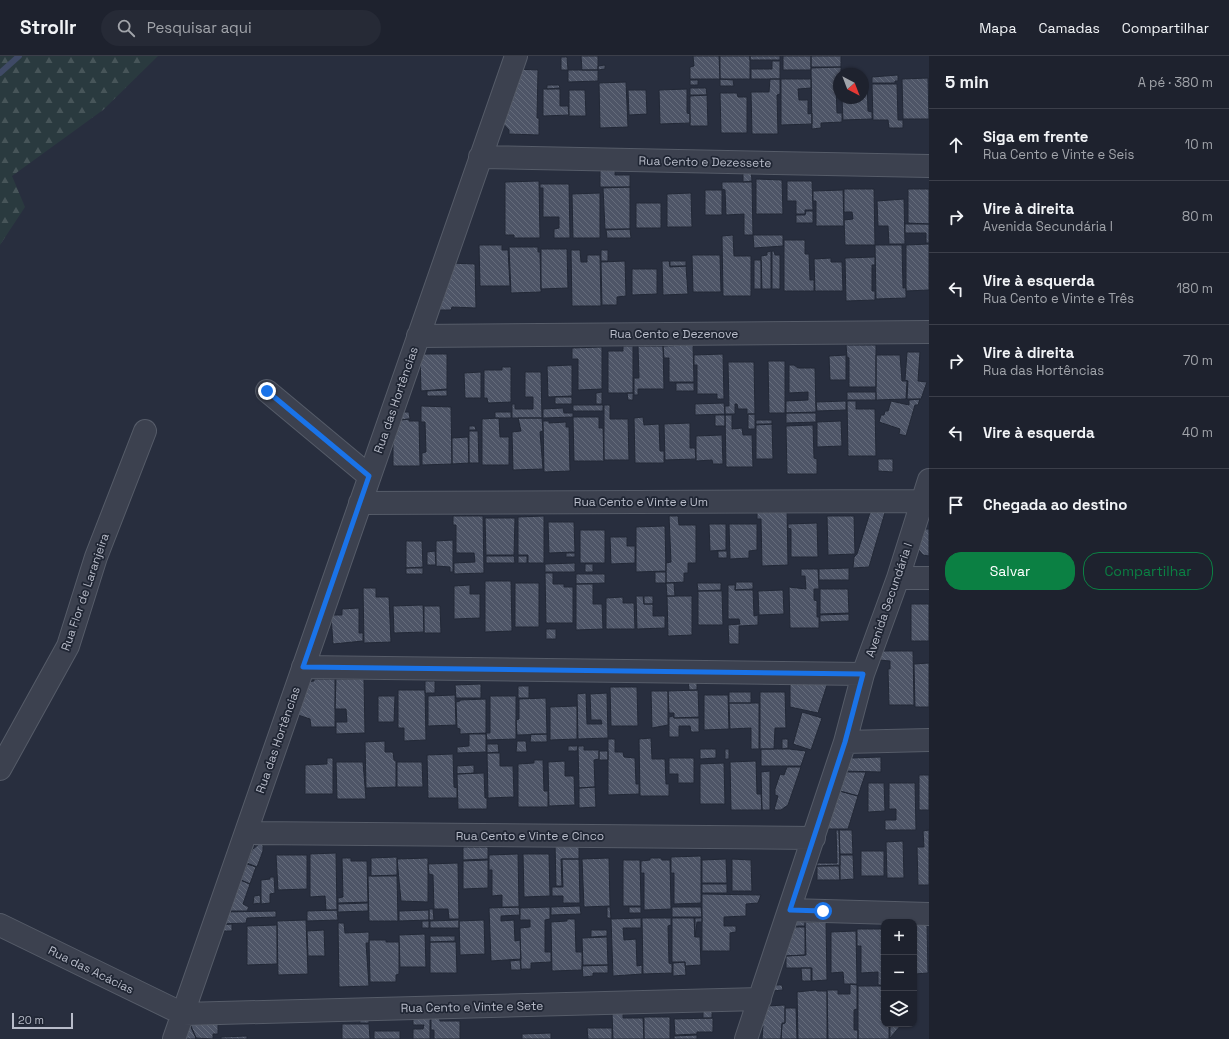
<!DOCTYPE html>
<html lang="pt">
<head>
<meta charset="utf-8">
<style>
  body { margin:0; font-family:"Space Grotesk",sans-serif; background:#262a36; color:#f1f3f6 }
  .controls { position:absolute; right:12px; bottom:12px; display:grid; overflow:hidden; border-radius:8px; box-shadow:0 1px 3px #0004 }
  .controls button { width:36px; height:36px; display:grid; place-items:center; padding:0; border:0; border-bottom:1px solid #3c3f4a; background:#1e222e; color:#f1f3f6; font:20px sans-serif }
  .compass { position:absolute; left:833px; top:12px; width:36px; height:36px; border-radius:50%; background:#1e222e; box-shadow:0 1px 3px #0004; rotate:138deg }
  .scale { position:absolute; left:12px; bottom:10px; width:61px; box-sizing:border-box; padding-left:4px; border:2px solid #b8bcc9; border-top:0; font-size:11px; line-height:14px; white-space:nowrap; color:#b8bcc9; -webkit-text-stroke:3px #202634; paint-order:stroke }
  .stop { position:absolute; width:12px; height:12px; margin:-9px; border:3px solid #1a73e8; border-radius:50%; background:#fff }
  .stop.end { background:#1a73e8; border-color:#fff; box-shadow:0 1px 4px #0008 }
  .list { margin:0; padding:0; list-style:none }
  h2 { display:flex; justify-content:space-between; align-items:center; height:52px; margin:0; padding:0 16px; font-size:17px }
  h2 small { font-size:13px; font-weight:400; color:#a1a4aa }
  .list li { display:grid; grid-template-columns:26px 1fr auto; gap:12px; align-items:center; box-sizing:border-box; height:72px; padding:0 16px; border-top:1px solid #3c3f4a }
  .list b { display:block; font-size:15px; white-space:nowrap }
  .list p { margin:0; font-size:13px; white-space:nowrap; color:#a1a4aa }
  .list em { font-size:13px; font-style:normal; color:#a1a4aa }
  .actions { display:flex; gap:8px; padding:12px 16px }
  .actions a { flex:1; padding:9px 0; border:1px solid #0b8043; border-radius:16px; text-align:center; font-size:14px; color:#0b8043 }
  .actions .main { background:#0b8043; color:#fff }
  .icon { flex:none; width:22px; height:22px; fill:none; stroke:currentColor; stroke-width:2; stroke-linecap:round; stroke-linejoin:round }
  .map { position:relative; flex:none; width:929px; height:983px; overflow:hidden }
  header { display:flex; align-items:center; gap:24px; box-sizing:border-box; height:56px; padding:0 20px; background:#1e222e; border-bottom:1px solid #3c3f4a }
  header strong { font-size:19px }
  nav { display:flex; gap:22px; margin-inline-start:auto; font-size:14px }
  .search { width:280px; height:36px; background:#262a36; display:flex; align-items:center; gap:10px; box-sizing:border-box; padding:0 14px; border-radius:22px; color:#a1a4aa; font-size:15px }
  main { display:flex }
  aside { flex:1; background:#1e222e }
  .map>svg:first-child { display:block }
  .forest { fill:url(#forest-firs) }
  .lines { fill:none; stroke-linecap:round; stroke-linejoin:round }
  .stream { stroke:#3f4a66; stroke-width:6 }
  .building { fill:url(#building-back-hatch); stroke:#222836 }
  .minor-casing { stroke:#565c69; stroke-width:24 }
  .minor { stroke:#3c414f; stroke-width:22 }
  .route { stroke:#1a73e8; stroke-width:5 }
  .labels { text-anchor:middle; stroke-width:3.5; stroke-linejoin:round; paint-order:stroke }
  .street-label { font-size:12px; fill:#b8bcc9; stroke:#202634 }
</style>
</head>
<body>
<header>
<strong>Strollr</strong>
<div class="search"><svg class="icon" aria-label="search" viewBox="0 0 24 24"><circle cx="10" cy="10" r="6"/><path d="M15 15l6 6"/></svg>Pesquisar aqui</div>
<nav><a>Mapa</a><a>Camadas</a><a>Compartilhar</a></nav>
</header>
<main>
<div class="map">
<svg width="929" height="983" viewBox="0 0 929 983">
  <defs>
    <pattern id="forest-firs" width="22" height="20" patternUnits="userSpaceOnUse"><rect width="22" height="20" fill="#2a3a3f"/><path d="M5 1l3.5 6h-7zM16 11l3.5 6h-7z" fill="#475559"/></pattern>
    <pattern id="building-back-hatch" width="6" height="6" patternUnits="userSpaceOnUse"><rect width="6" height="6" fill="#4e5567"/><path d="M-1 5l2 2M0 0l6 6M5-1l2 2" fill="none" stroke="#656c7b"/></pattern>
  </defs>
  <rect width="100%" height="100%" fill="#282e3e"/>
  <path class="forest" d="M0,0H158L103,54L12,120L25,151L0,189Z"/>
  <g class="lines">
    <path class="stream" d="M0,17L19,0"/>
  </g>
  <path class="building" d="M581,0H598V14H582Z
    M693,0H719L720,23H690V11L694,10Z
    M720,0H750V23H720Z
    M750,0H780V4H750Z
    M783,0H811V14H783Z
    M811,0H841V11H811Z
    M561,1H567L568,14H561Z
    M772,5H780V23H751V13H772Z
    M605,9V13L598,14V10Z
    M841,11V18H839V31H836L837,57H842V66L821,67V72L812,73L811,12Z
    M516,13L538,14L537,62H539V79L509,78V74L499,63Z
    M568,14H598V25L568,26Z
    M898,19V25H895V27H872V21Z
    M928,22L929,63H903L902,23Z
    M720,23L733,24L734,30H720Z
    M770,23H780V38L777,39L778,78H752L751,36H769Z
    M781,23H811V32L798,33L799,44H808V58L812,57V68L781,69Z
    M863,23H867L868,55L872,56V63L843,64L842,42H863Z
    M690,24H698V29H690Z
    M626,26L628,71L600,72L599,27Z
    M872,28H897L898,64H903V72H889L888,64H873Z
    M547,29H559L560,32L547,33Z
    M690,32H706L707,39H690Z
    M543,33H560V50H568L569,59L543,60Z
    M687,33V57L690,58V67L660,68L659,34Z
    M569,34H585L586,60H569Z
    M628,34H646L647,58L629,59Z
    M720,37H737L738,41H747V77H721Z
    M707,39L708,70H690V40Z
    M600,110H615V119H630V131H600Z
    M743,113H751L752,125L743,126Z
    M756,123L782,124L783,158H756Z
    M539,125L540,182H514V179H505V126Z
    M787,125H812L813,154H805V158H796V145H787Z
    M722,126H752L753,179H744V158L726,159L725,134L722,133Z
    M540,128H569L570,182H554V173L559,172V161H543V132H540Z
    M630,131V173H605L603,132Z
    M844,133H874L875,189H845L844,164L853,163L852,156H844Z
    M908,133H929V168L908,167Z
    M705,134H722V159H705Z
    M843,134L844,170H816V145H813V135Z
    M600,137V182H573L572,138Z
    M691,137L692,171H667V138Z
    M904,143L905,188H889L888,170H878L877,145Z
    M636,147H661V172H636Z
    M806,155H813V167H796V159H805Z
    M905,168H929V187H926V177H905Z
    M630,173L631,182H607L606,174Z
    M733,179L734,200H751V240H723L722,180Z
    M753,179H783V190L754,192Z
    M784,184H805V198H809L810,224H814V235H784Z
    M929,188V234L906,235V189Z
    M479,189H502V194H508L510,230H480Z
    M875,189H902L903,232H906V242L876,243Z
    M509,191H538V196H540L541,236L511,237Z
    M541,193H567L568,232L541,233Z
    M571,194H580L581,206H587V199H600L601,250H572Z
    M601,194H608V205H601Z
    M771,195V233H762L761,200L767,199V196Z
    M772,195H774L775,199H780V233H772Z
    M692,199H720L721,236H693Z
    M875,201V209H872V235H875V244L846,245L845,202Z
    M831,202V206H842L843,235H815L814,203Z
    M754,204H761V233H754Z
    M625,205L626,240L617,241V249H602L601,206Z
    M662,205H669L670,211L686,210L688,238L663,239Z
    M670,205H686V210H670Z
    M449,207L475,208L476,252L452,251L451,254H440L435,248Z
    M632,213H657V238L632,239Z
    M693,289L694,326H669V302H664L663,290Z
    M846,289H876V331H849V302L847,301Z
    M623,290H633V337H608V295H623Z
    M638,290H663L664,333H638V339H634V322H639Z
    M602,291V333L578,334V303H572V292Z
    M907,296H920L918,325L927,326L921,343H907L908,325L905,324Z
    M420,298H447V333L421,335Z
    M723,298L724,343H717V338H697V309H694V299Z
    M846,299V324H830L829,300Z
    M876,299H900L902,325H907L906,343L876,344Z
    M768,305H785V357H769Z
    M728,306H754L755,358H747V353H738L737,348H735V358H725V350H729Z
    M572,309V340L548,341L547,310Z
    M789,309H794L798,312H815L816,356L786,357V345L808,344V336L789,337Z
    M502,311H511V346L488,347L487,342H484V314H502Z
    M481,316V342H465L464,317Z
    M525,316H541L542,362H512V348H515V353H533V341H525Z
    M676,327H694V335H676Z
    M447,334V340H427V335Z
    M602,336V348H596V337Z
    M847,336H876V344H847Z
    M627,337H633V344H628Z
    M555,341H572V348H555Z
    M920,343L918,349H915L906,380L899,378L900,373L879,366L881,359H884L885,355H888L891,345L909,349V344Z
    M846,345V354L817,355L816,346Z
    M847,345H856V353H875L876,400H848Z
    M724,347L725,358L695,359V348Z
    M573,349H603V355H573Z
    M604,349H610V363H628L629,404H604Z
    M421,350L451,351L452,408L422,409V397L426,396L425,366H421Z
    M563,352L564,357H573V361L543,362V353Z
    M399,356H409L410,363L400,364Z
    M495,356H511V362H495Z
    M786,357H816V366L786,367Z
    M748,358H755V373H748Z
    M715,359H725V370H715Z
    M725,359H732V373L742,372L743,379H752L753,411H726Z
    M573,361H599V372H603L604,405H574Z
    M643,361L644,369L659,368L660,395H664V407H635L634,362Z
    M499,362L500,381H509V409H482V363Z
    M518,362H542L543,375L540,376L543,413L513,414L512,376L521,375Z
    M409,363V365H419L420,410H393V381L399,364Z
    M756,364H772V368H756Z
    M543,365H549V367L566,366V371H569L570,415L544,416Z
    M841,365L842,390L817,391V366Z
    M690,367V392H695L696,403L665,404L664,368Z
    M772,368L773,403H756V369Z
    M813,369L814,402L817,403V418H787L786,370Z
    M469,370H475L476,374H469Z
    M469,375H478L479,407H469Z
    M722,379L723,408H713L712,404L696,405V380Z
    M468,381L469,407L452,408V382Z
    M878,403H893V416L878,415Z
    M872,450L886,453L869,511L853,512L854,501L857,498Z
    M757,452H787L788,509L762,510L761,463H757Z
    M453,460H483L484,517L454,518V507L475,506L474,497H456V469H453Z
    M544,460V507H528V499H518V461Z
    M669,460H678L679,469H696V507H688V517H684V526L666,527V507L671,506Z
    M827,460H854L855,498L828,499Z
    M485,462H515L514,499H486Z
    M548,466H574L575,496L549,497Z
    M817,467L818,501H791V473L788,472V468Z
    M709,468H726V494L710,495Z
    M729,468H757V494L749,495V502L730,503Z
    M665,470L666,515L636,516V471Z
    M922,473H929V500L923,499L917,492Z
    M580,474H605V507H580Z
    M610,481H627V490H635V507L611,508Z
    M453,484V516H450V511L436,510V485Z
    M406,485H422L423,511L406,512Z
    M435,495L436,509H427V496Z
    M718,495H727V502H718Z
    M566,497H575V501H566Z
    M486,500H514L515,507H486Z
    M518,500H527V507H518Z
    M575,507V516H545V508Z
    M585,508H593V516H585Z
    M406,512H423V518H406Z
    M849,512V524H819V513Z
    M801,513H818L819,533H814V544L817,545V561H819V572H790L789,531L806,533L805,520H801Z
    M655,516H666V527H655Z
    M545,517H553V528H564V531H573V567H546Z
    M576,518H605V527L576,528Z
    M485,525H511L512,575L485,576Z
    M736,526H753V533L735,534Z
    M515,527H539V571H515Z
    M666,527H674L675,540H667Z
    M697,527H721V534L698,535Z
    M576,528H593V548H602L603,573L576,574Z
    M470,529V538H480V562L454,563V530Z
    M728,529H735V534H753L754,560L758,559V569L739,570V588H729L728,569L740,568L739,563H728Z
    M363,532H376V541H389L391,586L364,587Z
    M820,533H848L849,557L820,558Z
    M783,534L784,558L759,559L758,535Z
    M698,535H722L723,569H698Z
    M636,540H643L644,548H653V560H665V572L637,573Z
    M644,540H653V548H644Z
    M667,540H692V579L668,580Z
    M623,541V547H634L635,573H606V542Z
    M911,548H929V585H911Z
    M423,549L424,576L394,577L393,550Z
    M424,550H440L441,577H424Z
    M359,552V577H363V585L333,588L331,559H342V553Z
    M849,558V565L820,566V559Z
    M546,573H556V583H546Z
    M882,595H913L914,649H889L888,613H890V605L879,604Z
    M929,607V651H915L914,608Z
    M790,618L829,623L818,657L790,651Z
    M688,622H697V634H689Z
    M314,623H335V671H311L310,663L295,658L307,626L314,625Z
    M336,623H364L365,677L336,678V666H347L346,653H335Z
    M425,625H435V637H425Z
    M481,628V642H456L455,629Z
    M518,630H529V642H518Z
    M610,631H637L638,670H611Z
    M398,634H425L426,684L404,685V672H398Z
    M698,634L699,661L674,662V657H669L668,635Z
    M651,635H668V669L652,672Z
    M729,636H751V647H729Z
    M760,636H785L786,672H775L774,693H760Z
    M586,637L587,668H602L601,664H591L590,638L607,637L608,682L578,683L577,638Z
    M455,639L456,669L428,670V640Z
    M704,639H728L729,673L704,674Z
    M378,640H395L394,666H378Z
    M490,640H516V683L487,684L486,677H490Z
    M546,642L547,678L517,679L516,664L519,663V643Z
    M486,643V677L460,678V673L457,672L456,646L460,645V644Z
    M729,647H759V693H751V672L730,673Z
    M577,650V683L550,684V651Z
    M802,656L822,662L811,694L793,688Z
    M673,660L674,662H699V676H691L690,670H679V681H669V661Z
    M469,678H486V696L457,697V691L469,690Z
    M531,678H547V686H530Z
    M651,682L652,703H665L666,728H669V740H640L639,683Z
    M608,683H615V696H623L624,701L635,702L636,728H639V738L608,739Z
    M782,683H788V692L782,693Z
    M385,685V696H393L394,704L396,705V731L366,732L365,686Z
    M517,685H526L527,696H516Z
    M487,688H498L499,696L487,697Z
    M568,690H578L577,695H568Z
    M578,690H584V694H599V703L594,704L595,731L579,732Z
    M700,693H716V702L700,703Z
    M725,693H729V703H725Z
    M761,693H789L806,695L801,710H761Z
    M599,695H608V704H599Z
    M487,697H500V710H513L514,741L488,742Z
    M453,698L454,731L457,732V742H428L427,699Z
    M881,701V716L842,715L851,702Z
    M327,702H333V738H305V709L327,708Z
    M669,702H694V727H678V718H669Z
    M534,704H543L544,735H548V751H518V708L534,707Z
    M565,705V720H574L575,749L549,750L548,706Z
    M756,705L757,738H761L762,754H731L730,706Z
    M336,706H363L366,743H337Z
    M397,706H422L423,731H397Z
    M724,707L725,748H700V708Z
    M474,709V717L457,718V710Z
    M787,711H801L788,749L781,754H774L778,740L775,739V733L780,718L784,719Z
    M770,715V754H762L761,716Z
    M842,716H866L858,740L836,734Z
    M484,717L485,742H487V753H458L457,718Z
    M919,719H929V754H919Z
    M868,727H884L885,755L868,756Z
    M889,727H915L916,774H885V764H896V753H889Z
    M595,731L596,751L579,752V732Z
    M836,734L858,740L848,773H824Z
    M836,774H839L840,809L817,810V807H837Z
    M839,774H852L853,798H840Z
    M929,774V829H918L917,791H924L923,775Z
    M903,785L904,822H887L886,786Z
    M555,787H579V803H561L562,830H556Z
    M259,788L263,789V795L257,811L247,807L252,794Z
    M463,791H488V803L463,804Z
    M861,795H884V820H861Z
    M336,797L337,854H326L325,840L310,841V798Z
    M518,798L519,851H502V839L492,840V814H489V799Z
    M523,798H549L550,840L524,841Z
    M276,799H307V833L278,834Z
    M840,799H853L854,823L840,824Z
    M701,800V847L674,848V817H671V801Z
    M397,801V819L371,820V802Z
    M342,802H351V805H367L368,846L338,847V842L343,841Z
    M428,802V846L401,845L397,803Z
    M609,802L610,850L584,851L582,803Z
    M650,802H661L662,804H670L671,853L644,854V817H641V805L650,804Z
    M562,803H579L580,847H563V840H552V831H563Z
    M726,803L727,827H702V804Z
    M732,803L751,804L752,835H732Z
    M488,804V832L463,833V805Z
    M623,804H640L641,850H623Z
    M458,807L459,863H449L448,853H434L433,819L429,818L428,808Z
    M247,808L256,811L250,828L241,824Z
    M817,810H839L840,824H817Z
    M368,820H397L398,865H369Z
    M270,821H274L275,837L270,838V847L261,848V824L270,823Z
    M240,824L250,828L243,848L249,851L247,855H228Z
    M702,828H727V837H702Z
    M702,838L761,839L758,847L746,848V860L724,861V870H736V876L730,877V895H702Z
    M260,839L261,847L253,848L254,840Z
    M368,847V855L338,856V848Z
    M580,850L581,858L551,859V851Z
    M519,851L520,859L501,860V865L514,864L515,885L520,884L521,903L491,905L489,852Z
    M550,851V863L545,864V896H551V906L531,907V913H521L520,872L530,871V864H520V852Z
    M607,851H610L611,862H607Z
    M629,851H641V857H629Z
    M672,851H701L702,861H672Z
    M429,853H433L434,864H429Z
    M337,854L338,864L307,865V855Z
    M429,854V864L399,865V855Z
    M276,855V861L247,862L246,867L220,868L224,856Z
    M641,862V872H623L624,884L636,883L637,910L642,909V918L613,920L611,863Z
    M642,862H671V869L668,870L669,907L672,908V917L643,918Z
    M672,862H694L695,881H700L701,909L685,910V906H672Z
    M695,862H702V866H697L695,881Z
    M567,863H575L576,896H582V914L552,915L551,866L567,865Z
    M306,864L308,918L278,919L277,865Z
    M459,864V872H430V865Z
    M484,864L485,898L460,899L459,865Z
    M422,865H429V872H422Z
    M793,865L805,866V870H793Z
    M805,866H826L827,924L812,925V912H786V900L806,899Z
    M338,867H344L345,877L369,876V887H366L369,930L339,931Z
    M914,867H927L928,917L914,918Z
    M232,868V875H218L220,869Z
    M277,869V908L247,909V870Z
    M793,871H805V899L783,900Z
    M857,873H884V929H878V916L861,917V890H857Z
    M324,874L325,900H308L307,875Z
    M591,874H607V880L591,881Z
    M856,875L857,928H844L843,916L831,917V876Z
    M425,878L426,911H400L399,879Z
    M430,880H455V885L430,886Z
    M607,881L608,909H583L582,882Z
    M369,884H386V886H399V918L396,919V926H370Z
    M430,886H456L457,917H430Z
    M520,904L521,914H511L510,905Z
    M685,906L686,919L673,920V907Z
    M608,909V917H593V920L583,921L582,910Z
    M801,912H811V925H802Z
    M850,928L857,929V953L854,954V974H858V983H828L827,934H838V938H850Z
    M774,929H782L783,934L772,935Z
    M858,930H884V968H889V983H858Z
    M816,934L817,935H827V983H798L797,936Z
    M785,949V967H782L781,983H762L763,970H760L767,950Z
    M785,952H796L797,983H781L782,968L785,967Z
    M703,954H712V962H703Z
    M612,956H623V962H643L644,983H613Z
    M413,959H430V983H413V973H423L424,969H413Z
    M360,961H369V967H360Z
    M431,961H439L440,965H460V983H434V974H431Z
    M644,961H670V983H644Z
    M713,962V976H697V978L675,979L674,963Z
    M218,963V978H213V983L196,982L189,965Z
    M188,965L196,982L195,983H182Z
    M342,968H369L370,983H342Z
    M890,968H902L890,982Z
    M587,972H612V983H588Z
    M374,975H400V983H374Z
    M551,977V983H522V978Z
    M697,979V983H674V980Z
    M247,980V983H221V981Z"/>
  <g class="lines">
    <g class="minor-casing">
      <path id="minor" d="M480,101L929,110
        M418,280L929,276
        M267,335L369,420
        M360,447L922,445
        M898,522H929
        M303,611L863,618
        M845,686L929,684
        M0,713L68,590L96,501L145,375
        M246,777L814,782
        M790,854L929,858
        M0,869L183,958L760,943
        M174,983L516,0
        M746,983L845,686L863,618L898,522L929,424"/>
    </g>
    <use href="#minor" class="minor"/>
  </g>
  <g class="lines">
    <path class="route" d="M267,335L369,420L303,611L863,618L845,686L790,854L823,855"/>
  </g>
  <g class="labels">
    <g class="street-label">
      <text transform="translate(705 106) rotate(1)" y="4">Rua Cento e Dezessete</text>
      <text x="674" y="282">Rua Cento e Dezenove</text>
      <text transform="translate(396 344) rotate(-71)" y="4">Rua das Hortências</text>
      <text x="641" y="450">Rua Cento e Vinte e Um</text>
      <text transform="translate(85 536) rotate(-71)" y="4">Rua Flor de Laranjeira</text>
      <text transform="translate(889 544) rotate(-71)" y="4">Avenida Secundária I</text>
      <text transform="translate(278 684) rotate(-71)" y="4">Rua das Hortências</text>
      <text x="530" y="784">Rua Cento e Vinte e Cinco</text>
      <text transform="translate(91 914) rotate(26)" y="4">Rua das Acácias</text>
      <text transform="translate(472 951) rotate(-1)" y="4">Rua Cento e Vinte e Sete</text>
    </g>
  </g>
</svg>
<div class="controls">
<button>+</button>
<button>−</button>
<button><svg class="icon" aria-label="layers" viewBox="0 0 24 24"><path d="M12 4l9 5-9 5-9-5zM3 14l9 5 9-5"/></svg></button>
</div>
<svg class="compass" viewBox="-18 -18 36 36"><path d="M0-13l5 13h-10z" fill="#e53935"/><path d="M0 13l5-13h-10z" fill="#a1a4aa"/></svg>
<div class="scale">20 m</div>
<div class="stop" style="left:823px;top:855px"></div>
<div class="stop end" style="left:267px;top:335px"></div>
</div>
<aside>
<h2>5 min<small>A pé · 380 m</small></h2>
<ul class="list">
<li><svg class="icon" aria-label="ahead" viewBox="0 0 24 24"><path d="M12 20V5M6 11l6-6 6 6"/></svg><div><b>Siga em frente</b><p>Rua Cento e Vinte e Seis</p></div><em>10 m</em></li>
<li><svg class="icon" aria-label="right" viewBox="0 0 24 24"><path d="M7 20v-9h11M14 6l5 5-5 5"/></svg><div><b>Vire à direita</b><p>Avenida Secundária I</p></div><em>80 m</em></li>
<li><svg class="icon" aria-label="left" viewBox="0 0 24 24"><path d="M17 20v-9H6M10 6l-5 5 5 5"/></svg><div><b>Vire à esquerda</b><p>Rua Cento e Vinte e Três</p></div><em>180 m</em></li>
<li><svg class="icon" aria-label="right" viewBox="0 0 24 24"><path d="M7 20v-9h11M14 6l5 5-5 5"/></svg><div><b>Vire à direita</b><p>Rua das Hortências</p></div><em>70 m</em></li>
<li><svg class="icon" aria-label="left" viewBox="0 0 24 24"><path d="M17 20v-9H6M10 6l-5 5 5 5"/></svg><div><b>Vire à esquerda</b></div><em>40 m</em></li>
<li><svg class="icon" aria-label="arrive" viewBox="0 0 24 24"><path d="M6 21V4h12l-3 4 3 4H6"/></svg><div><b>Chegada ao destino</b></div></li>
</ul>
<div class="actions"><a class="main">Salvar</a><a>Compartilhar</a></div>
</aside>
</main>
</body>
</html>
